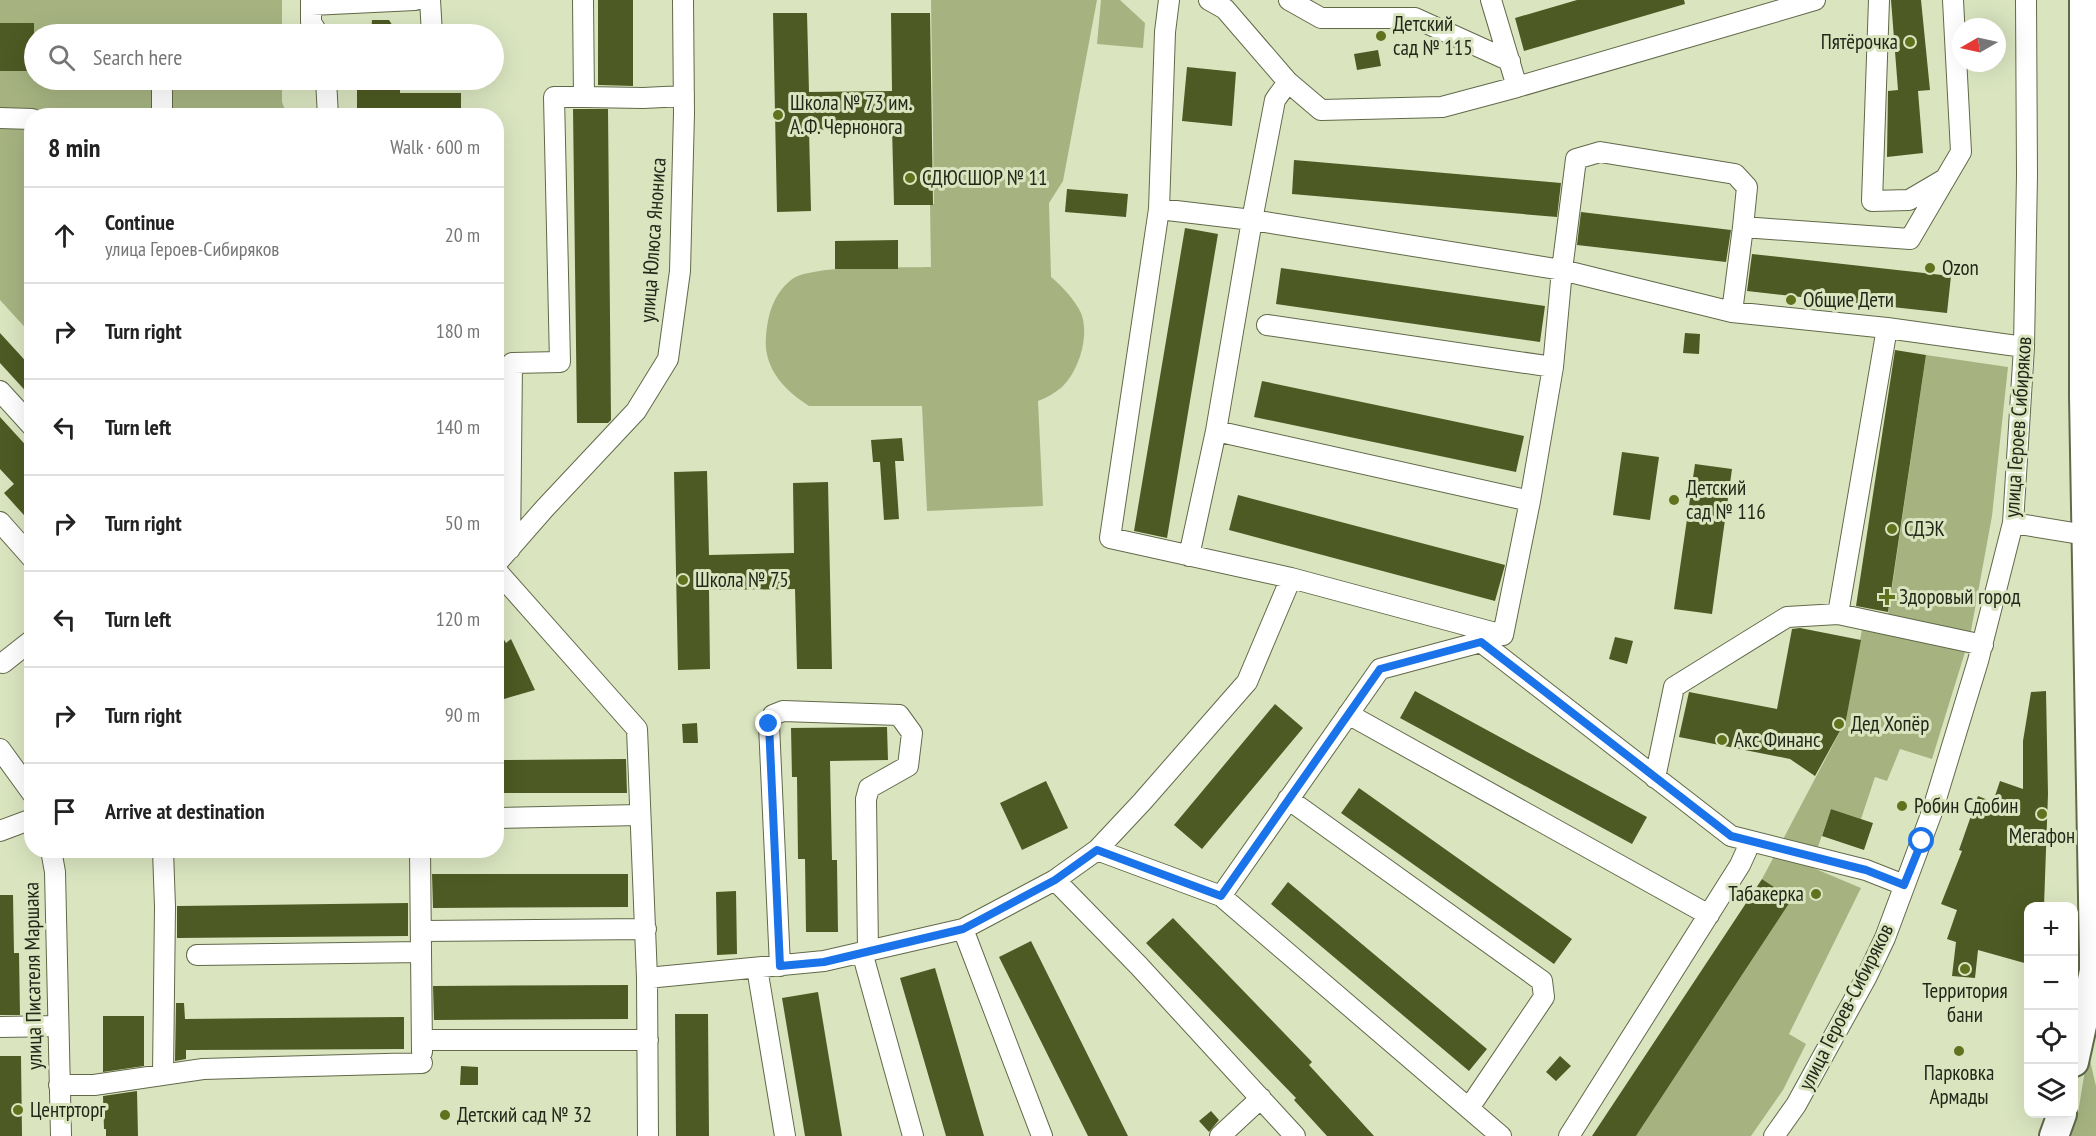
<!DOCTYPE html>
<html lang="en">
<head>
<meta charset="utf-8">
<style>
  body { margin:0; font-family:"PT Sans Narrow",sans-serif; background:#f2f2f2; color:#222 }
  .controls { position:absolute; right:18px; bottom:18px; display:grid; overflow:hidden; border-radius:12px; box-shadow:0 6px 24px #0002 }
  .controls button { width:54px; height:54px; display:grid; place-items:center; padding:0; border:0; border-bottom:2px solid #e0e0e0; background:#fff; color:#222; font:30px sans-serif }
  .compass { position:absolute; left:1952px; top:18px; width:54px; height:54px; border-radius:50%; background:#fff; box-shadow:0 6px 24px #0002; rotate:261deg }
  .stop { position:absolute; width:18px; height:18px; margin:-14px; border:4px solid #1a73e8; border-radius:50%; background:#fff }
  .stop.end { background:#1a73e8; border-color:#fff; box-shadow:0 2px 6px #0008 }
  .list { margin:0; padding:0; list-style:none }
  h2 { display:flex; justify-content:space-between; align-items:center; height:78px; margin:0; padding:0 24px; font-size:26px }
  h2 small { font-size:20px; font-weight:400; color:#767676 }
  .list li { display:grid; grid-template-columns:39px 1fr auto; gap:18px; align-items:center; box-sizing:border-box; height:96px; padding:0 24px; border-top:2px solid #e0e0e0 }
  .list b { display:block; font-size:22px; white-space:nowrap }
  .list p { margin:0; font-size:20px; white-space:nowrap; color:#767676 }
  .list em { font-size:20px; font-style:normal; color:#767676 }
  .icon { flex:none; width:33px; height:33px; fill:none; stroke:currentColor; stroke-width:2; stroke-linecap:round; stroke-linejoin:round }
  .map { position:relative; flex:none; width:2096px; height:1136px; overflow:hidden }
  .search { position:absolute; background:#fff; box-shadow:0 6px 24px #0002; left:24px; top:24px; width:480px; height:66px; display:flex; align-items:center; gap:15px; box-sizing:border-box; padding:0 21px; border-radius:33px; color:#767676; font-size:22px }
  .panel { position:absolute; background:#fff; box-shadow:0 6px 24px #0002; left:24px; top:108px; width:480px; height:750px; border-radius:24px }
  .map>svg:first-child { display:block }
  .green { fill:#a6b381 }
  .building { fill:#4e5a23 }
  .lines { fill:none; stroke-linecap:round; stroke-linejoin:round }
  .minor-casing { stroke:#616949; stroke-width:22 }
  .highway-casing { stroke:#616949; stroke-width:32 }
  .minor { stroke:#fff; stroke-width:20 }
  .highway { stroke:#fff; stroke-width:28 }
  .route { stroke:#1a73e8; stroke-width:8 }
  .poi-dot { fill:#61711e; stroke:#dae5c0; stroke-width:2 }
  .labels { text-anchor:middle; stroke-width:6; stroke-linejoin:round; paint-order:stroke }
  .poi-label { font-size:21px; fill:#232719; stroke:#dae5c0; text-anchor:start }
  .street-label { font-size:21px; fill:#232719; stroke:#dae5c0 }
</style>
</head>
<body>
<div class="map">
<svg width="2096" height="1136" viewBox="0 0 2096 1136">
  <rect width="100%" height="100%" fill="#dae5c0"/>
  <path class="green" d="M0,0H282V34H34V80H282V102L287,115L32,116L31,334L0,300Z
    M931,0H1097L1063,181L1049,203L1051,277C1062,286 1075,300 1081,313C1090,335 1079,371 1062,387C1055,393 1046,398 1038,401L1043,506L927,511L922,406H809C784,390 763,368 766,336C768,314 773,295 791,280C809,264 903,268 931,267L930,205L934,204Z
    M1101,0H1120L1145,23L1143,48L1097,44Z
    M1926,355L2008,367L1992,516L1970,636L1932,759L1900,749L1887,781L1875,777L1861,819L1831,809L1811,867L1861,888L1789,1034L1806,1044L1783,1090L1751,1136H1636L1792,899L1762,879L1846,720L1865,612L1888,615Z
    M2088,1052L2096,1086V1136H2070L2078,1113Z"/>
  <path class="building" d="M598,0H633V86L598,85Z
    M1577,0H1684L1685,4L1524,51L1515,18Z
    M1891,0H1921L1930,90L1918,91L1923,153L1887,157L1888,91L1898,90Z
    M773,13H807L809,92L892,91L891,13H930L933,205H894L892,128L809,130L811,211L777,212Z
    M372,20H389L398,34H371Z
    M0,23H34V71H0Z
    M1378,50L1381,66L1357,70L1354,54Z
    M1187,67L1236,72L1232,126L1182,121Z
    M357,80H400V93H461V116H357Z
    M573,109H608L611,420L608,423H577Z
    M1294,160L1561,183L1557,217L1292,194Z
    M1067,189L1128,194L1126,217L1065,212Z
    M1581,212L1731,230L1726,262L1577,245Z
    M1185,228L1218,234L1167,538L1134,531Z
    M898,240V269H835V241Z
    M1752,254L1951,276L1947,313L1747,291Z
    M1281,268L1545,306L1540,342L1276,304Z
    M0,333L32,368V398L0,363Z
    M1685,333L1700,334L1699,354L1683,353Z
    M1895,350L1926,355L1888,612L1856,606Z
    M1262,381L1524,436L1516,472L1254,417Z
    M0,417L32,452V524L4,493L14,484L0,469Z
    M902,438L904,461H895L899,519L884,520L880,462H873L871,440Z
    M1622,452L1659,457L1650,520L1613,515Z
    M1695,464L1732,469L1712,614L1674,609Z
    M707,471L709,555L794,553L793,483L828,482L832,669H797L795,589L709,590L710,669L678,670L674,472Z
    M1238,495L1505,565L1495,601L1229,530Z
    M496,626L506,643L511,639L535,690L504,699L496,684Z
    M1800,628L1861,640L1846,720L1815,776L1790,759L1679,737L1689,692L1777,709L1792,629Z
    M1615,637L1633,641L1627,664L1609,659Z
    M1415,691L1647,817L1632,844L1400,718Z
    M2046,691L2048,794L2044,906H2028V964L1978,950L1975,978L1952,976L1956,942L1947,939L1957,910L1941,904L1962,851L1959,850L1978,796L1993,802L2000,781L2023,789V741L2031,692Z
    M1275,704L1303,728L1202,849L1174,825Z
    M697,723L698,743H683L682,724Z
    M887,727L888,760L830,761L832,860H837L838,932H806L805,859H798L797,777H792L791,728Z
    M626,759L627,793H496V760Z
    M1046,781L1068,828L1022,850L1000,803Z
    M1359,788L1572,939L1554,964L1341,813Z
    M1831,809L1873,823L1864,850L1822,836Z
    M432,874H628V907L433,908Z
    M1762,879L1792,899L1636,1136H1592Z
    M1288,882L1487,1049L1469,1071L1271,904Z
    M736,891L737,954L717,955L716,892Z
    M0,895H13L14,953H19L20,1015H0Z
    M408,903V936L177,938V906Z
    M1173,918L1312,1062L1309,1065L1374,1136H1327L1294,1100L1296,1098L1146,943Z
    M1031,941L1128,1136H1088L999,957Z
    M935,968L984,1136H946L900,978Z
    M628,985V1019L434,1020L433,986Z
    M818,992L842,1136H805L782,998Z
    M176,1003H184L185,1019L404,1017V1049L186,1050V1059L175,1061Z
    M675,1014H708L709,1136H676Z
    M103,1016H144V1066L103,1072Z
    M0,1056H21L22,1136H0Z
    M1560,1056L1571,1066L1556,1081L1546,1072Z
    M461,1066L478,1067V1085H460Z
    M137,1091L138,1136H106V1129H104L103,1096Z
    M1211,1111L1219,1120L1209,1132L1199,1121Z"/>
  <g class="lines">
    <g class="minor-casing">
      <path id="minor" d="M311,0V22L318,34
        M430,0L432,34
        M1209,0L1225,9L1288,82L1321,110L1442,107L1517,87L1491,0
        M1289,0L1321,18H1415L1510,61
        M1879,0L1872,201L1909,200L1943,180
        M1953,0L1961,152L1910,239L1743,227L1732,312L1887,328L2024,347
        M311,5L415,0
        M326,80L328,116
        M1288,82L1275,100L1252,220L1562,270L1553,367
        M1517,87L1815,0
        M584,97L643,98L684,96
        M162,116V80
        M0,118L32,119
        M1159,209L1165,32L1169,0
        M1732,312L1562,270L1576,159L1600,152L1735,174L1747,187L1743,227
        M1267,325L1553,367L1530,501
        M0,391L32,426
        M0,522L32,558
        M2013,523L2086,535
        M510,549L512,363L560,362L554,97H584L583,0
        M1189,556L1216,431
        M496,564L545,508L636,411L668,359L680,271L684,113L683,0
        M496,570L637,729L647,978L648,1136
        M1291,578L1110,538L1159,209L1252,220L1216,431L1530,501L1503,635
        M1838,614L1983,645
        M1481,642L1731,836L1866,870L1904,885
        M3,663L32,640
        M1348,714L1709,915
        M0,749L32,793
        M1655,778L1674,687L1787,617L1838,614L1887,328
        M1288,799L1542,981L1544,997L1469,1108
        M496,818L640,815
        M0,831L32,819
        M51,850L55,872L61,1136
        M163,850L165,907L163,1075
        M420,850L422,1052
        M1097,850L1221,896L1501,1136
        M1055,880L1139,966L1295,1136
        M1221,896L1380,669L1492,639
        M421,931L646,929
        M862,952L913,1136
        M197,955L421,952
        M780,966L769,725L773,715L783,711L899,715L912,733L908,766L869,788L866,799L868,951
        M757,968L785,1136
        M647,978L824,961L963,929
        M0,1027L58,1026
        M422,1040H648
        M59,1085H94L203,1069L422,1063
        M1042,1136L963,929L1055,880L1097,850L1142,802L1247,682L1291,578L1503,635
        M1220,1136L1261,1098
        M1569,1136L1740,865L1751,841
        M1774,1136L1796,1105L1866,978L1885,938L1932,812L1978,661L2013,523L2024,347L2027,175L2026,0"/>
    </g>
    <g class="highway-casing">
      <path id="highway" d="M2074,1062L2094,971V954L2084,396V0
        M2054,1136L2062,1114"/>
    </g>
    <use href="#minor" class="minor"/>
    <use href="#highway" class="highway"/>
  </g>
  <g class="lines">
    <path class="route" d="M769,724L780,966L824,962L963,929L1055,880L1097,850L1221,896L1380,669L1481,642L1731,836L1866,870L1904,885L1922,841"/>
  </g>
  <g class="poi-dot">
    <circle cx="1381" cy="36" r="6"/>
    <circle cx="1910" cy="42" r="6"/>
    <circle cx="778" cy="115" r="6"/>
    <circle cx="910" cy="178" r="6"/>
    <circle cx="1930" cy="268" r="6"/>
    <circle cx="1791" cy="300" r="6"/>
    <circle cx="1674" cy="500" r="6"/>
    <circle cx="1892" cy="529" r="6"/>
    <circle cx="683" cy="580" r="6"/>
    <path d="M1884 588h6v6h6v6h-6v6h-6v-6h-6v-6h6z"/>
    <circle cx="1839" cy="724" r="6"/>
    <circle cx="1722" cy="740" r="6"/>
    <circle cx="1902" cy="806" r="6"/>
    <circle cx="2042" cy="814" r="6"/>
    <circle cx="1816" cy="894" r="6"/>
    <circle cx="1965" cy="969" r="6"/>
    <circle cx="1959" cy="1051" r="6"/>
    <circle cx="18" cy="1110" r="6"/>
    <circle cx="445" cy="1115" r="6"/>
  </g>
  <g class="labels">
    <g class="poi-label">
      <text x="1393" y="31">Детский<tspan x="1393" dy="24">сад № 115</tspan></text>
      <text x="1898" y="49" text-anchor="end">Пятёрочка</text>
      <text x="790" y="110">Школа № 73 им.<tspan x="790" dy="24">А.Ф. Чернонога</tspan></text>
      <text x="922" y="185">СДЮСШОР № 11</text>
      <text x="1942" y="275">Ozon</text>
      <text x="1803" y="307">Общие Дети</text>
      <text x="1686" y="495">Детский<tspan x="1686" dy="24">сад № 116</tspan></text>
      <text x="1904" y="536">СДЭК</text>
      <text x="695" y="587">Школа № 75</text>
      <text x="1899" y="604">Здоровый город</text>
      <text x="1851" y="731">Дед Хопёр</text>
      <text x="1734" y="747">Акс Финанс</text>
      <text x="1914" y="813">Робин Сдобин</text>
      <text x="2042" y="843" text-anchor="middle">Мегафон</text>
      <text x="1804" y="901" text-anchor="end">Табакерка</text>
      <text x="1965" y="998" text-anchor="middle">Территория<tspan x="1965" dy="24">бани</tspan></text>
      <text x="1959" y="1080" text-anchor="middle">Парковка<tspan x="1959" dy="24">Армады</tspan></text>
      <text x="30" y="1117">Центрторг</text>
      <text x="457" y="1122">Детский сад № 32</text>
    </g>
    <g class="street-label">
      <text transform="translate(653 240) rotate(-86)" y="7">улица Юлюса Янониса</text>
      <text transform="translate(2018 427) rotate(-86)" y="7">улица Героев Сибиряков</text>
      <text transform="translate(33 976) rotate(-91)" y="7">улица Писателя Маршака</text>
      <text transform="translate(1846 1007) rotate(-63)" y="7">улица Героев-Сибиряков</text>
    </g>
  </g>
</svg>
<div class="controls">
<button>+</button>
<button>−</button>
<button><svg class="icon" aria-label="locate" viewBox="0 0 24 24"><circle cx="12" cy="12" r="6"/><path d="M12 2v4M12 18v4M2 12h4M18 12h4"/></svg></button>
<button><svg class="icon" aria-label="layers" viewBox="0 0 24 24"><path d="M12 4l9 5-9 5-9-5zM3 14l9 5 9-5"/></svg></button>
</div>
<svg class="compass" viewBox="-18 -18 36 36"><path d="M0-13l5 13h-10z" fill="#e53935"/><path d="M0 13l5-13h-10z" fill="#767676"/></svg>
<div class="stop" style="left:1922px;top:841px"></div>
<div class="stop end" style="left:769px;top:724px"></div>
<div class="search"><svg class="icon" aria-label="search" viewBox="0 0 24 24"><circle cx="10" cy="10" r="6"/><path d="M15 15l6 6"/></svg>Search here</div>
<section class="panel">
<h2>8 min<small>Walk · 600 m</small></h2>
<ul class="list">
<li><svg class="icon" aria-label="ahead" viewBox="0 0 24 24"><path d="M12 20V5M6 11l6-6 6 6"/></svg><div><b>Continue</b><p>улица Героев-Сибиряков</p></div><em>20 m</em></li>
<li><svg class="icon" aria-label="right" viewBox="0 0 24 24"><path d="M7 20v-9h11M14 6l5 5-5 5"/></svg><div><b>Turn right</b></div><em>180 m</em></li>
<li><svg class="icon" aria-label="left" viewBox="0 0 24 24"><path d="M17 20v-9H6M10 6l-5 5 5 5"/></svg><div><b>Turn left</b></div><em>140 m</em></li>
<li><svg class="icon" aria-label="right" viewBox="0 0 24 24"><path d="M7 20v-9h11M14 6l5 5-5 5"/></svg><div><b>Turn right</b></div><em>50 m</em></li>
<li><svg class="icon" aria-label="left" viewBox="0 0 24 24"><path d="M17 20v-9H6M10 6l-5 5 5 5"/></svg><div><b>Turn left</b></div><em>120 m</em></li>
<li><svg class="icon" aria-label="right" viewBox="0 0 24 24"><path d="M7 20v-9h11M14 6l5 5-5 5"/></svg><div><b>Turn right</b></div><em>90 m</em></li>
<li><svg class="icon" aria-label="arrive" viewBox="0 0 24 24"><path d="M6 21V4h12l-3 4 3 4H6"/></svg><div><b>Arrive at destination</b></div></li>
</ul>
</section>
</div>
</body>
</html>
